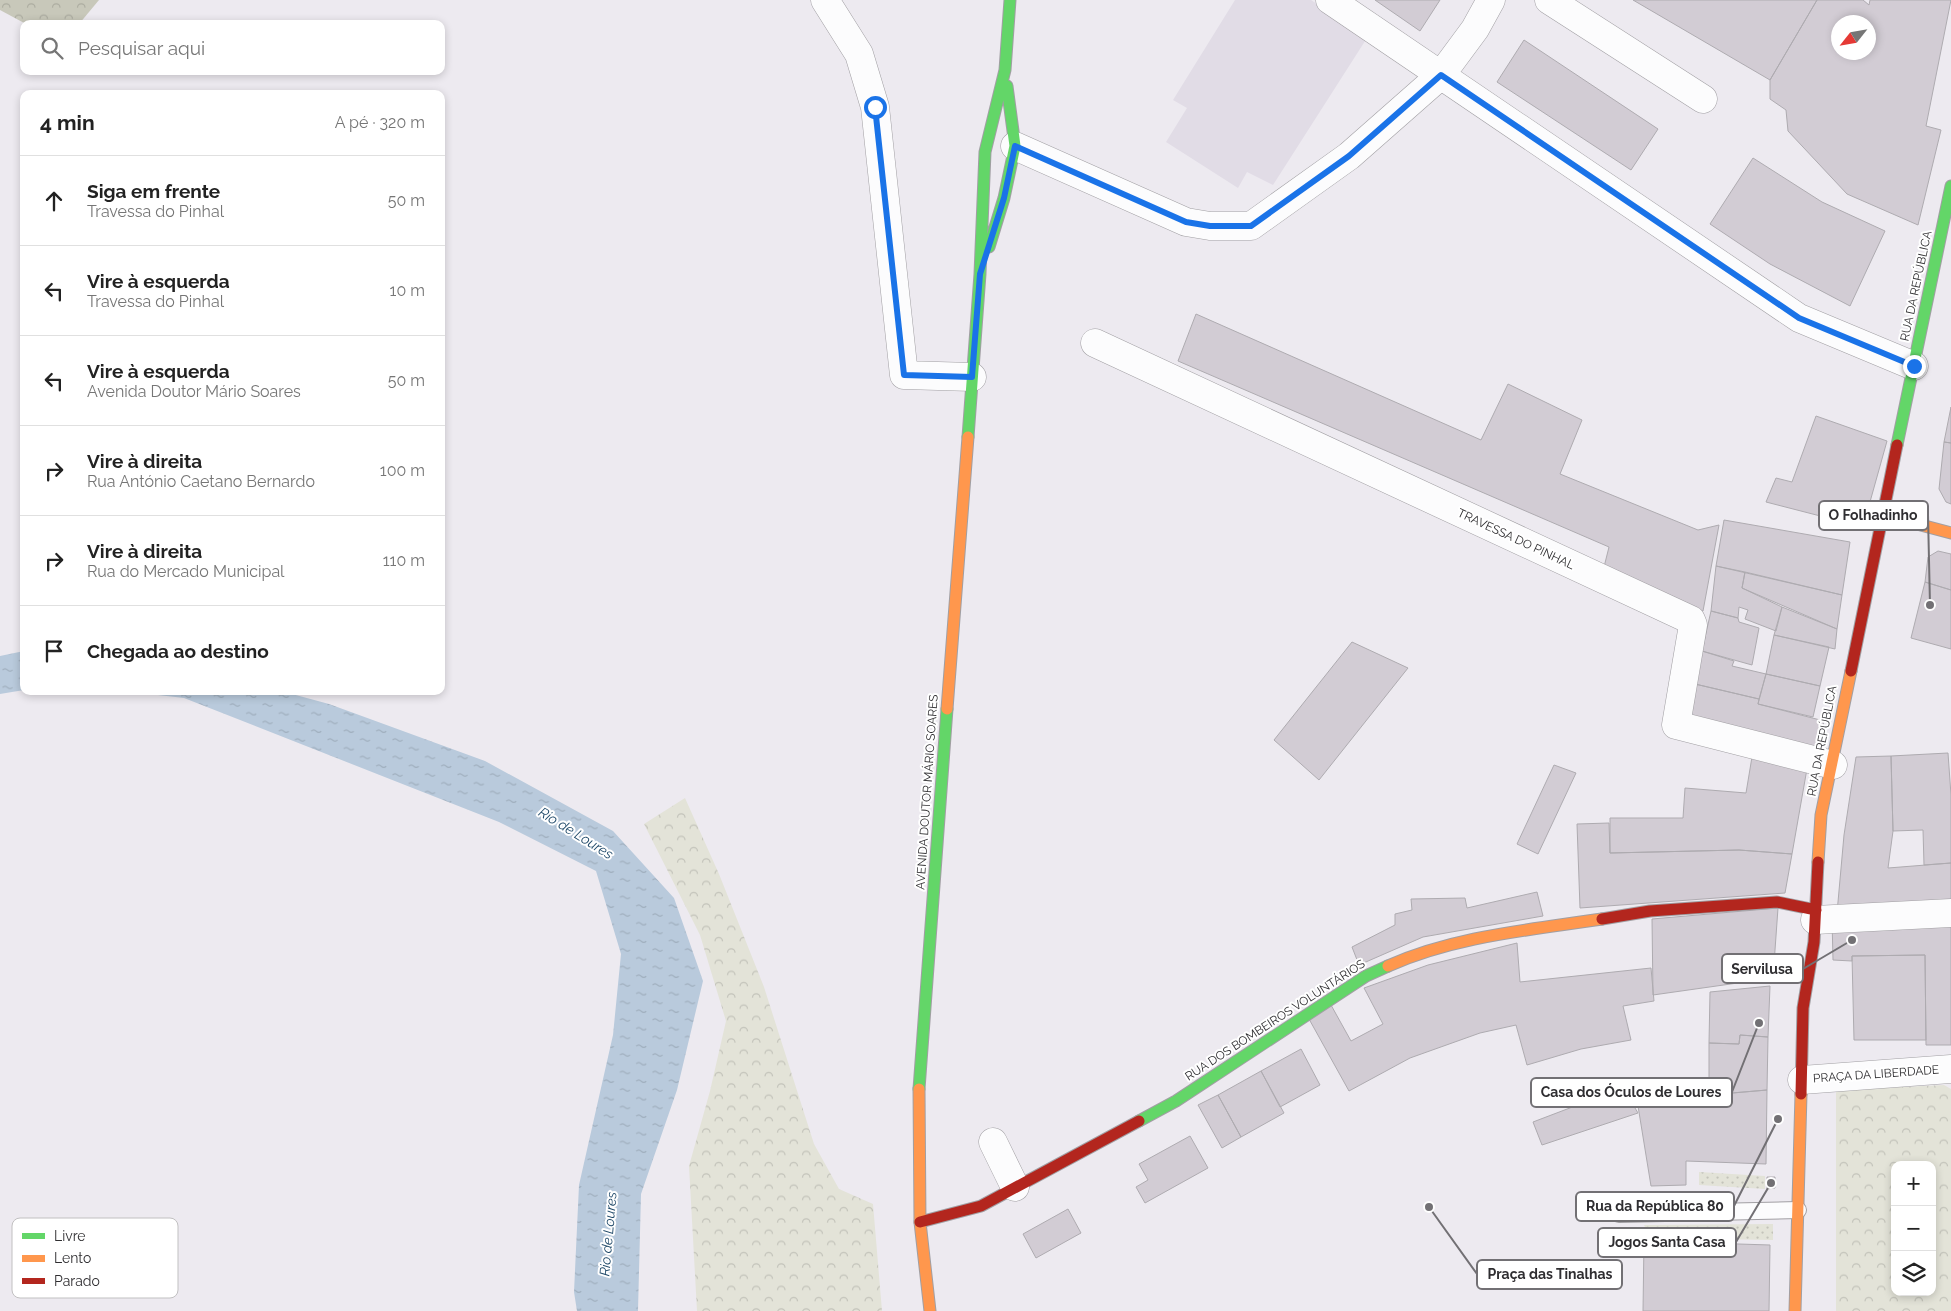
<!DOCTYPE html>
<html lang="pt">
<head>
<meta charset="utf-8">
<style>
  body { margin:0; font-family:Raleway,sans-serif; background:#f2f2f2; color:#222 }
  .controls { position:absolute; right:15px; bottom:15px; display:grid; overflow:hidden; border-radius:10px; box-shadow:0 2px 8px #0003 }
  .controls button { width:45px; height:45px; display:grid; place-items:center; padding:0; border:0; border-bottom:1px solid #e0e0e0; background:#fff; color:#222; font:25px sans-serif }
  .compass { position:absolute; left:1831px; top:15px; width:45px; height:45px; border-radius:50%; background:#fff; box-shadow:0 2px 8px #0003; rotate:239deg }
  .stop { position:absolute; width:15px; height:15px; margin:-11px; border:4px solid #1a73e8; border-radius:50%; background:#fff }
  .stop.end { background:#1a73e8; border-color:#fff; box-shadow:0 1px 5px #0008 }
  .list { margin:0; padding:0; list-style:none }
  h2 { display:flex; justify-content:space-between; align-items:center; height:65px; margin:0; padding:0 20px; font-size:21px }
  h2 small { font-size:16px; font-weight:400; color:#767676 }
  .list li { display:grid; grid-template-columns:32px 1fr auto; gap:15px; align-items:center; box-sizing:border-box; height:90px; padding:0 20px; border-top:1px solid #e0e0e0 }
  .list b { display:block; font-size:19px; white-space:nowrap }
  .list p { margin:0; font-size:16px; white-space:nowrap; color:#767676 }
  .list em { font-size:16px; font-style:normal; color:#767676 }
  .icon { flex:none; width:28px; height:28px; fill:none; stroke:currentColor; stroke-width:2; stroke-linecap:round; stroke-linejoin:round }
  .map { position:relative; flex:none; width:1951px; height:1311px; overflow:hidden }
  .search { position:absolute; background:#fff; box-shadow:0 2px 8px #0003; left:20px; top:20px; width:425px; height:55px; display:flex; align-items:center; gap:12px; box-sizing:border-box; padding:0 18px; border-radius:10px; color:#767676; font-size:19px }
  .panel { position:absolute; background:#fff; box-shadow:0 2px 8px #0003; left:20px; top:90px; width:425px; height:605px; border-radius:10px }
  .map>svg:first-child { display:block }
  .built { fill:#e1dce6 }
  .grass { fill:url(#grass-dots) }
  .forest { fill:url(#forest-crowns) }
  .park { fill:url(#park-crowns); fill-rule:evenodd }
  .water { fill:url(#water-ripples) }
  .building { fill:#d2ccd4; stroke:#aeabb0; fill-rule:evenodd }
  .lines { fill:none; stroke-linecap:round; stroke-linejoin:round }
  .lane-casing { stroke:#a19fa3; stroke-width:18 }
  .street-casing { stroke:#a19fa3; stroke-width:29 }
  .fast-casing { stroke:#a19fa3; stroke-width:13 }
  .slow-casing { stroke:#a19fa3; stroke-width:13 }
  .jam-casing { stroke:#a19fa3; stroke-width:13 }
  .lane { stroke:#fcfcfd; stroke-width:16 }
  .street { stroke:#fcfcfd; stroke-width:28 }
  .fast { stroke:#63d668; stroke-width:11 }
  .slow { stroke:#ff974d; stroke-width:11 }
  .jam { stroke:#b3261e; stroke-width:11 }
  .route { stroke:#1a73e8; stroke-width:6 }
  .labels { text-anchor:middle; stroke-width:4; stroke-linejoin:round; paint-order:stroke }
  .street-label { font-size:12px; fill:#2f2e31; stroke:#fff }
  .water-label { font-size:14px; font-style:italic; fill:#1e4868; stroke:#fff }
  .key { fill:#fff; stroke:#c1c0c1; stroke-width:1 }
  .key-label { font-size:14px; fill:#2f2e31 }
  .leader { fill:none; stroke:#727074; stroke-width:2 }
  .callout-dot { fill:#727074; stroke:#fff; stroke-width:2 }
  .callout { fill:#fff; stroke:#727074; stroke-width:2 }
  .callout-label { font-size:14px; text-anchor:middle; font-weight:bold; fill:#2f2e31 }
</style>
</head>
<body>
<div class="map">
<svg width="1951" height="1311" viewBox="0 0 1951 1311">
  <defs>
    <pattern id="grass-dots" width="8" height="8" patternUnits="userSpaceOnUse" patternTransform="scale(1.25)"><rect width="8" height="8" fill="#e3e3d8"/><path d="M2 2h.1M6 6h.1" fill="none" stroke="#c3c3ba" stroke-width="1.8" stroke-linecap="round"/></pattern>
    <pattern id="forest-crowns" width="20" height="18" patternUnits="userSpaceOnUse" patternTransform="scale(1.25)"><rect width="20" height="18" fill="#c8c8ba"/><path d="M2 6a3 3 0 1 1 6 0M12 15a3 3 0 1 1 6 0" fill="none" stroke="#acaca0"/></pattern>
    <pattern id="park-crowns" width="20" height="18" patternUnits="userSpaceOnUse" patternTransform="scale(1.25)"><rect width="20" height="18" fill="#e3e3d8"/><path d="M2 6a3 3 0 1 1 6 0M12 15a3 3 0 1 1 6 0" fill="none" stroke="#c3c3ba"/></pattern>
    <pattern id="water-ripples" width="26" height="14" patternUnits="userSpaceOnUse" patternTransform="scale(1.25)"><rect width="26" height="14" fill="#b9cadc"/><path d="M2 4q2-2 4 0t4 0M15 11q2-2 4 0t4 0" fill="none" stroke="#9faebd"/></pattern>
  </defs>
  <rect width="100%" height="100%" fill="#edeaf0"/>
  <path class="built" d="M1235,0H1311L1367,38L1273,185L1247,172L1238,188L1166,142L1187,108L1173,100Z"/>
  <path class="grass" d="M1699,1172L1765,1176V1189L1699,1185Z
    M1773,1224V1240L1650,1238L1644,1225Z"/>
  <path class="forest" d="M0,0H99L79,24H26L0,10Z"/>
  <path class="park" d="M685,798L719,874L764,987L814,1144L839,1189L873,1204L882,1311H697L689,1166L710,1091L726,1021L700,935L644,824Z
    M1944,1085L1951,1089V1311H1836V1090ZM1895,1165H1932V1292H1895Z"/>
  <path class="water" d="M24,651V690L0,694V656Z
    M123,691H281L329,704L485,761L613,831L674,898L703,981L677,1090L641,1194L638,1311H577L574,1292L579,1185L613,1035L621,954L596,871L499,822L184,698Z"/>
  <path class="building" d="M1375,0H1440L1420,31Z
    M1633,0H1817L1770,80Z
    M1817,0H1863L1869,5L1870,0H1951L1926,126L1941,130L1918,225L1847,194L1788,131L1786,110L1770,99V80ZM1838,22H1868V52H1838Z
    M1524,40L1658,129L1631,170L1497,82Z
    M1753,158L1822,202L1885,231L1850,306L1770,264L1710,224Z
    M1196,314L1481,440L1508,384L1582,420L1560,474L1698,530L1719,525L1703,611L1603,571L1609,547L1178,361Z
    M1951,407V443L1944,442Z
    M1816,416L1887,441L1863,527L1766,502L1776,478L1792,482Z
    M1944,442L1951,443V504L1946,502L1939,489Z
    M1724,520L1850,542L1842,595L1716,566Z
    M1938,551L1951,554V590L1925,582L1928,557Z
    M1716,566L1745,572L1742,588L1782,607L1776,631L1745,619L1748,610L1739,607L1738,618L1711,611Z
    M1745,572L1842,595L1837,629L1742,588Z
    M1925,582L1951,590V649L1911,638Z
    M1782,607L1837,629L1835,649L1774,635Z
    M1711,611L1738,618L1739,622L1759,628L1752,665L1702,651Z
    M1774,635L1829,647L1820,686L1766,674Z
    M1352,642L1408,668L1319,780L1274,740Z
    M1702,651L1734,661L1732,666L1766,674L1759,699L1695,684Z
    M1766,674L1820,686L1813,717L1758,704Z
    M1695,684L1759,699L1758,704L1824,721L1816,759L1687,724Z
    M1753,751L1808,763L1792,854L1739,850L1610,853V818H1683L1685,788L1746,793Z
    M1948,753L1951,795V863L1924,865L1923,830L1893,831L1891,756Z
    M1891,756L1893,831L1888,868L1951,863V905L1837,913L1844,835L1856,757Z
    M1554,765L1576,773L1538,854L1517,844Z
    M1609,823L1610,853L1739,850L1792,854L1785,893L1580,908L1577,824Z
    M1537,892L1543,916L1423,937L1359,965L1352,947L1395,925V914L1412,910L1411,899L1465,898L1467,908Z
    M1778,908L1773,978L1653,995L1652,919Z
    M1951,915V1045H1926L1925,955L1852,956V961L1833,960L1832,919Z
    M1517,943L1520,982L1651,968L1654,1001L1623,1006L1631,1040L1581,1049L1527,1065L1516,1025L1480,1033L1410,1058L1349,1091L1309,1019L1331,1005L1351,1041L1383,1024L1364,988L1428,965Z
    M1925,955L1926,1040H1854L1852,956Z
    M1770,986L1768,1037L1740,1035L1739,1044L1709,1043L1710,992Z
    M1740,1035L1768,1037L1767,1090L1709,1095V1043L1739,1044Z
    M1301,1049L1320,1085L1280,1107L1261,1071Z
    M1261,1071L1284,1113L1241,1137L1218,1095Z
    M1767,1090L1766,1164L1686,1161V1185L1651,1186L1638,1106L1709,1095Z
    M1218,1095L1241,1137L1222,1148L1198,1105Z
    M1608,1096L1629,1098L1638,1113L1542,1145L1533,1122L1596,1098Z
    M1190,1136L1208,1168L1145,1203L1136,1187L1148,1180L1139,1164Z
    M1767,1177H1775V1188L1767,1189Z
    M1068,1209L1081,1233L1036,1258L1023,1234Z
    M1644,1241L1770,1245L1769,1311H1643Z"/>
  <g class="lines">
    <g class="lane-casing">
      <path id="lane" d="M1619,1214L1798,1210"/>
    </g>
    <g class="street-casing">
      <path id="street" d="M825,0L859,54L875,107L904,375L972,377
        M1330,0L1799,318L1914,366
        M1549,0L1703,99
        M1015,146L1186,222L1210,226H1251L1349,156L1441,75L1475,29L1491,0
        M1095,343L1691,620L1693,625L1676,725L1833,765
        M1815,920L1951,913
        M1802,1080L1951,1069
        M993,1142L1015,1187"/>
    </g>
    <g class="fast-casing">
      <path id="fast" d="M989,247L1004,198L1015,146L1007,86
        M968,437L980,274L985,152L1005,70L1010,0
        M1897,445L1951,186
        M919,1089L947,709
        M1139,1121L1176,1101L1366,976L1388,966"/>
    </g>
    <g class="slow-casing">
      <path id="slow" d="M1883,515L1951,533
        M947,709L968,437
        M1818,862L1821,815L1851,671
        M1388,966C1455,936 1530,930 1602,919
        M919,1089L920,1222L930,1311
        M1795,1311L1801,1094"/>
    </g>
    <g class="jam-casing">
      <path id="jam" d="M1851,671L1897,445
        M1602,919L1650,911L1777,902L1816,910
        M1801,1094L1803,1008L1814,942L1818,862
        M920,1222L981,1206L1139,1121"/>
    </g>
    <use href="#lane" class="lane"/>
    <use href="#street" class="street"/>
    <use href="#fast" class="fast"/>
    <use href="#slow" class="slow"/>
    <use href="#jam" class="jam"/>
  </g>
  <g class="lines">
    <path class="route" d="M875,107L904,375L972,377L980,274L1004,198L1015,146L1186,222L1210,226H1251L1349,156L1441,75L1799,318L1914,366"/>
  </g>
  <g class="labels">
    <g class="street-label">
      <text transform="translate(1916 286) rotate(-78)" y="4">RUA DA REPÚBLICA</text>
      <text transform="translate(1516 539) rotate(25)" y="4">TRAVESSA DO PINHAL</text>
      <text transform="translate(1822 741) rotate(-79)" y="4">RUA DA REPÚBLICA</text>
      <text transform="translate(927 792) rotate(-86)" y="4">AVENIDA DOUTOR MÁRIO SOARES</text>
      <text transform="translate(1275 1020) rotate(-33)" y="4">RUA DOS BOMBEIROS VOLUNTÁRIOS</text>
      <text transform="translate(1876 1074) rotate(-4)" y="4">PRAÇA DA LIBERDADE</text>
    </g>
    <g class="water-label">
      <text transform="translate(576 833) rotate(32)" y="5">Rio de Loures</text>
      <text transform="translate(608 1234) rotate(-85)" y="5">Rio de Loures</text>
    </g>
  </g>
  <rect x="12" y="1218" width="166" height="80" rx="8" class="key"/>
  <rect x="22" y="1233" width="23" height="6" fill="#63d668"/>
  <rect x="22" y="1255" width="23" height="7" fill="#ff974d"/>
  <rect x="22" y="1278" width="23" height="6" fill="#b3261e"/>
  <g class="key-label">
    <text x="54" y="1241">Livre</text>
    <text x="54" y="1263">Lento</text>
    <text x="54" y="1286">Parado</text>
  </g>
  <path class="leader" d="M1930 605L1928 515M1852 940L1803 969M1759 1023L1732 1092M1778 1119L1734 1206M1771 1183L1736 1242M1429 1207L1477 1274"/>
  <g class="callout-dot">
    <circle cx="1930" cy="605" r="5"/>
    <circle cx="1852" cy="940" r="5"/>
    <circle cx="1759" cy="1023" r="5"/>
    <circle cx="1778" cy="1119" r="5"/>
    <circle cx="1771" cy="1183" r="5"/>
    <circle cx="1429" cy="1207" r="5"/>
  </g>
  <g class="callout">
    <rect x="1819" y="501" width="109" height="29" rx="5"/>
    <rect x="1722" y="954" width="81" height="29" rx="5"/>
    <rect x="1531" y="1078" width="201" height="29" rx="5"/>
    <rect x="1576" y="1192" width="158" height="29" rx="5"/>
    <rect x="1598" y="1228" width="138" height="29" rx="5"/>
    <rect x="1477" y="1260" width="145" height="29" rx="5"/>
  </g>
  <g class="callout-label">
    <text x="1873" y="520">O Folhadinho</text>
    <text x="1762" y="974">Servilusa</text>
    <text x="1631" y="1097">Casa dos Óculos de Loures</text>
    <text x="1655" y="1211">Rua da República 80</text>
    <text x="1667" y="1247">Jogos Santa Casa</text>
    <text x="1550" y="1279">Praça das Tinalhas</text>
  </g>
</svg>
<div class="controls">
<button>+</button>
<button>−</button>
<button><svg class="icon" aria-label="layers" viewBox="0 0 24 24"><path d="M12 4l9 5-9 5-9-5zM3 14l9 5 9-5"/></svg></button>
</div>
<svg class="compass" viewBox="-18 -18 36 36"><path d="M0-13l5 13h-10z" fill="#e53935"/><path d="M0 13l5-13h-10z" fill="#767676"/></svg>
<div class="stop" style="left:875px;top:107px"></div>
<div class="stop end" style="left:1914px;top:366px"></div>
<div class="search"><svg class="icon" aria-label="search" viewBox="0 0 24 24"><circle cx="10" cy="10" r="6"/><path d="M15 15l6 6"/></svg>Pesquisar aqui</div>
<section class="panel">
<h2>4 min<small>A pé · 320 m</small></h2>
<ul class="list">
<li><svg class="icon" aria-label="ahead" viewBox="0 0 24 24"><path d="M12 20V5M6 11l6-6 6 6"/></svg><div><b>Siga em frente</b><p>Travessa do Pinhal</p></div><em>50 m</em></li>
<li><svg class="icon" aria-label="left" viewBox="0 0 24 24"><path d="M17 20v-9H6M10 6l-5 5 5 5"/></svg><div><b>Vire à esquerda</b><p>Travessa do Pinhal</p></div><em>10 m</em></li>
<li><svg class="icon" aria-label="left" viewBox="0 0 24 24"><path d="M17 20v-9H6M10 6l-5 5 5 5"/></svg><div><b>Vire à esquerda</b><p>Avenida Doutor Mário Soares</p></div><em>50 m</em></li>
<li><svg class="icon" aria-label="right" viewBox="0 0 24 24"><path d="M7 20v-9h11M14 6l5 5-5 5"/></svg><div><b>Vire à direita</b><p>Rua António Caetano Bernardo</p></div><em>100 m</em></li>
<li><svg class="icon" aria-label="right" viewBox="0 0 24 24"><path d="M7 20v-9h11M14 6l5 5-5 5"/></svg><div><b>Vire à direita</b><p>Rua do Mercado Municipal</p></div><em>110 m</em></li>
<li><svg class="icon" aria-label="arrive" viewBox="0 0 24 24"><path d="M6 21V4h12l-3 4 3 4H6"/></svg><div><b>Chegada ao destino</b></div></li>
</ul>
</section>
</div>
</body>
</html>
